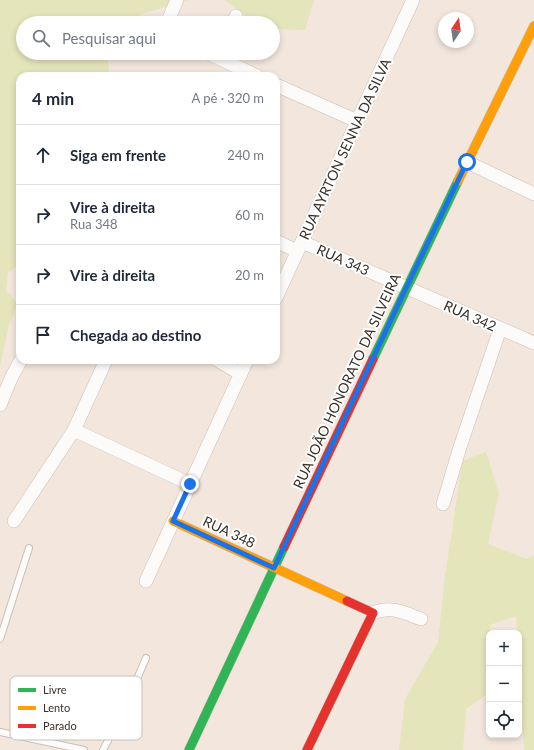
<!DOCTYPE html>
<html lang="pt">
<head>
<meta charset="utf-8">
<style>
  body { margin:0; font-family:Lato,sans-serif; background:#f2f2f3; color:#1f2937 }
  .controls { position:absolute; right:12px; bottom:12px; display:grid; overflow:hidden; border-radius:8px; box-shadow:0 2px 6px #0003 }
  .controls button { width:36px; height:36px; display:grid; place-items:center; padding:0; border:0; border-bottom:1px solid #e0e1e3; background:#fff; color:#1f2937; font:20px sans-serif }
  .compass { position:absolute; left:438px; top:12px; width:36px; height:36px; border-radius:50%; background:#fff; box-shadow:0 2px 6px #0003; rotate:13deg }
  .stop { position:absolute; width:12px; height:12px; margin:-9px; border:3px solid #1a73e8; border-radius:50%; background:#fff }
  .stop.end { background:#1a73e8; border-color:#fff; box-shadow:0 1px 4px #0008 }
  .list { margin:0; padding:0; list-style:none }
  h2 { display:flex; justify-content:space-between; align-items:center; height:52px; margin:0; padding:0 16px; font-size:17px }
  h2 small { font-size:13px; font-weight:400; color:#747a83 }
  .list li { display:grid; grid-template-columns:26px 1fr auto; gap:12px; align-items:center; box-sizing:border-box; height:60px; padding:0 16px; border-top:1px solid #e0e1e3 }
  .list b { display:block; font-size:15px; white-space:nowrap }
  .list p { margin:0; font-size:13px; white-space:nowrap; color:#747a83 }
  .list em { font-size:13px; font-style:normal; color:#747a83 }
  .icon { flex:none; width:22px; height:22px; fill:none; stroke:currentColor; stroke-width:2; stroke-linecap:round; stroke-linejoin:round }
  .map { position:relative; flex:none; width:534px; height:750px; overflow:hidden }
  .search { position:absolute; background:#fff; box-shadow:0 2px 6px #0003; left:16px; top:16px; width:264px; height:44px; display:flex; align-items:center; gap:10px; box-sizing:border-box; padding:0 14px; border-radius:22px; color:#747a83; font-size:15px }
  .panel { position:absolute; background:#fff; box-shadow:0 2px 6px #0003; left:16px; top:72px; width:264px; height:292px; border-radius:12px }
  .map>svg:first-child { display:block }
  .green { fill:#e4e5ba }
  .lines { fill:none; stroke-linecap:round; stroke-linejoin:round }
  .lane-casing { stroke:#c9bfb6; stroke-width:8 }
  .street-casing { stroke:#c9bfb6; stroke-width:14 }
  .fast-casing { stroke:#c9bfb6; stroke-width:10 }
  .slow-casing { stroke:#c9bfb6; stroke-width:10 }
  .jam-casing { stroke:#c9bfb6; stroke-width:10 }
  .lane { stroke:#fdfbfa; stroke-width:6 }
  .street { stroke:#fdfbfa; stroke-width:13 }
  .fast { stroke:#30b455; stroke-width:9 }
  .slow { stroke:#ff9f0a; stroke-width:9 }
  .jam { stroke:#e5322d; stroke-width:9 }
  .route { stroke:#1a73e8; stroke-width:5 }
  .labels { text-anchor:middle; stroke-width:4; stroke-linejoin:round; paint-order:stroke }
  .street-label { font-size:14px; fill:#392f27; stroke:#fff }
  .key { fill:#fff; stroke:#c4c1be; stroke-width:1 }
  .key-label { font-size:11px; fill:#392f27 }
</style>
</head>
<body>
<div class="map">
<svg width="534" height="750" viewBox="0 0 534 750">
  <rect width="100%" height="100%" fill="#f3e7dd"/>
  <path class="green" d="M0,0H188L139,15L133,23H23V53H113L108,61L110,76H20V265L8,272L6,290L18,304L9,325L0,366Z
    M225,0H314L305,30L273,29V23H255Z
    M486,452L499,493L488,544L527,559L534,555V750H524L519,665V633H517L516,616L490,625L491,633H489V693L466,709L463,750H399L405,699L438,642L445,575L453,525L462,461Z"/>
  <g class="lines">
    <g class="lane-casing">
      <path id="lane" d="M0,639L29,548
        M0,732L84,750
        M103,750L121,716L146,658"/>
    </g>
    <g class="street-casing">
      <path id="street" d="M144,23H145
        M167,23L177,0
        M233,23L236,16
        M208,53L257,76
        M276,85L357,121
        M467,162L534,194
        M276,241L297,251
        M302,242L534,343
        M276,298L413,0
        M217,360L241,374
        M0,405L12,376L21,360
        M74,430L190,484
        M443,504L460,447L500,329
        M14,521L74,430L106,360
        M146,581L247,360
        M373,613C390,605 405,613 421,619"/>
    </g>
    <g class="fast-casing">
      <path id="fast" d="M373,359L458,181
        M189,750L284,547"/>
    </g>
    <g class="slow-casing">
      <path id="slow" d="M458,181L534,26
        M173,521L347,601"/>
    </g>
    <g class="jam-casing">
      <path id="jam" d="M284,547L373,359
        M307,750L373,613L347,601"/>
    </g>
    <use href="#lane" class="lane"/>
    <use href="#street" class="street"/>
    <use href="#fast" class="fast"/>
    <use href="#slow" class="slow"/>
    <use href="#jam" class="jam"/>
  </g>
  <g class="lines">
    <path class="route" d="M190,484L173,521L274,568L406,288L467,162"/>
  </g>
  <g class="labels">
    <g class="street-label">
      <text transform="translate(345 149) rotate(-65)" y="5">RUA AYRTON SENNA DA SILVA</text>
      <text transform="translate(343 260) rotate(24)" y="5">RUA 343</text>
      <text transform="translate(470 316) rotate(24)" y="5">RUA 342</text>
      <text transform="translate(347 381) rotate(-65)" y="5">RUA JOÃO HONORATO DA SILVEIRA</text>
      <text transform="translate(229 532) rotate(25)" y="5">RUA 348</text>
    </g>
  </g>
  <rect x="10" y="676" width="132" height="64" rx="6" class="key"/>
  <rect x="18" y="688" width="18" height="4" fill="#30b455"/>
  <rect x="18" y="706" width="18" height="4" fill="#ff9f0a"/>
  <rect x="18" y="724" width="18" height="4" fill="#e5322d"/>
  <g class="key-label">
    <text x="43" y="694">Livre</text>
    <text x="43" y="712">Lento</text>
    <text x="43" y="730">Parado</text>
  </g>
</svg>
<div class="controls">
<button>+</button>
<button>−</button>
<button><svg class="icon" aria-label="locate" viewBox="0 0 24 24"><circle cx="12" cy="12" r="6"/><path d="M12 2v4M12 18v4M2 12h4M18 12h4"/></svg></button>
</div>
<svg class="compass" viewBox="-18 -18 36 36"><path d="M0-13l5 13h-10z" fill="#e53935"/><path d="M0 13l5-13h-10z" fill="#747a83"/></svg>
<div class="stop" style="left:467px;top:162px"></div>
<div class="stop end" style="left:190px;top:484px"></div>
<div class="search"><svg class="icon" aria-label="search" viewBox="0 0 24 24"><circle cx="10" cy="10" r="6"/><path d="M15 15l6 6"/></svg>Pesquisar aqui</div>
<section class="panel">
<h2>4 min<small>A pé · 320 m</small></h2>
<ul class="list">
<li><svg class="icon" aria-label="ahead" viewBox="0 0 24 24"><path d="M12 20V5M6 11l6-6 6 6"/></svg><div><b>Siga em frente</b></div><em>240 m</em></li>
<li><svg class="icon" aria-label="right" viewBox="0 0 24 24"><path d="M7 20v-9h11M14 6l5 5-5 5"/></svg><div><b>Vire à direita</b><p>Rua 348</p></div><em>60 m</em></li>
<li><svg class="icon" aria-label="right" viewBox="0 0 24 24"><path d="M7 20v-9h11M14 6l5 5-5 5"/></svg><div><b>Vire à direita</b></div><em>20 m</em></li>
<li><svg class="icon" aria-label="arrive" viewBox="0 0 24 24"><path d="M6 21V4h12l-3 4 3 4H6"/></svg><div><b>Chegada ao destino</b></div></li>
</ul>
</section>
</div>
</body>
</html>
